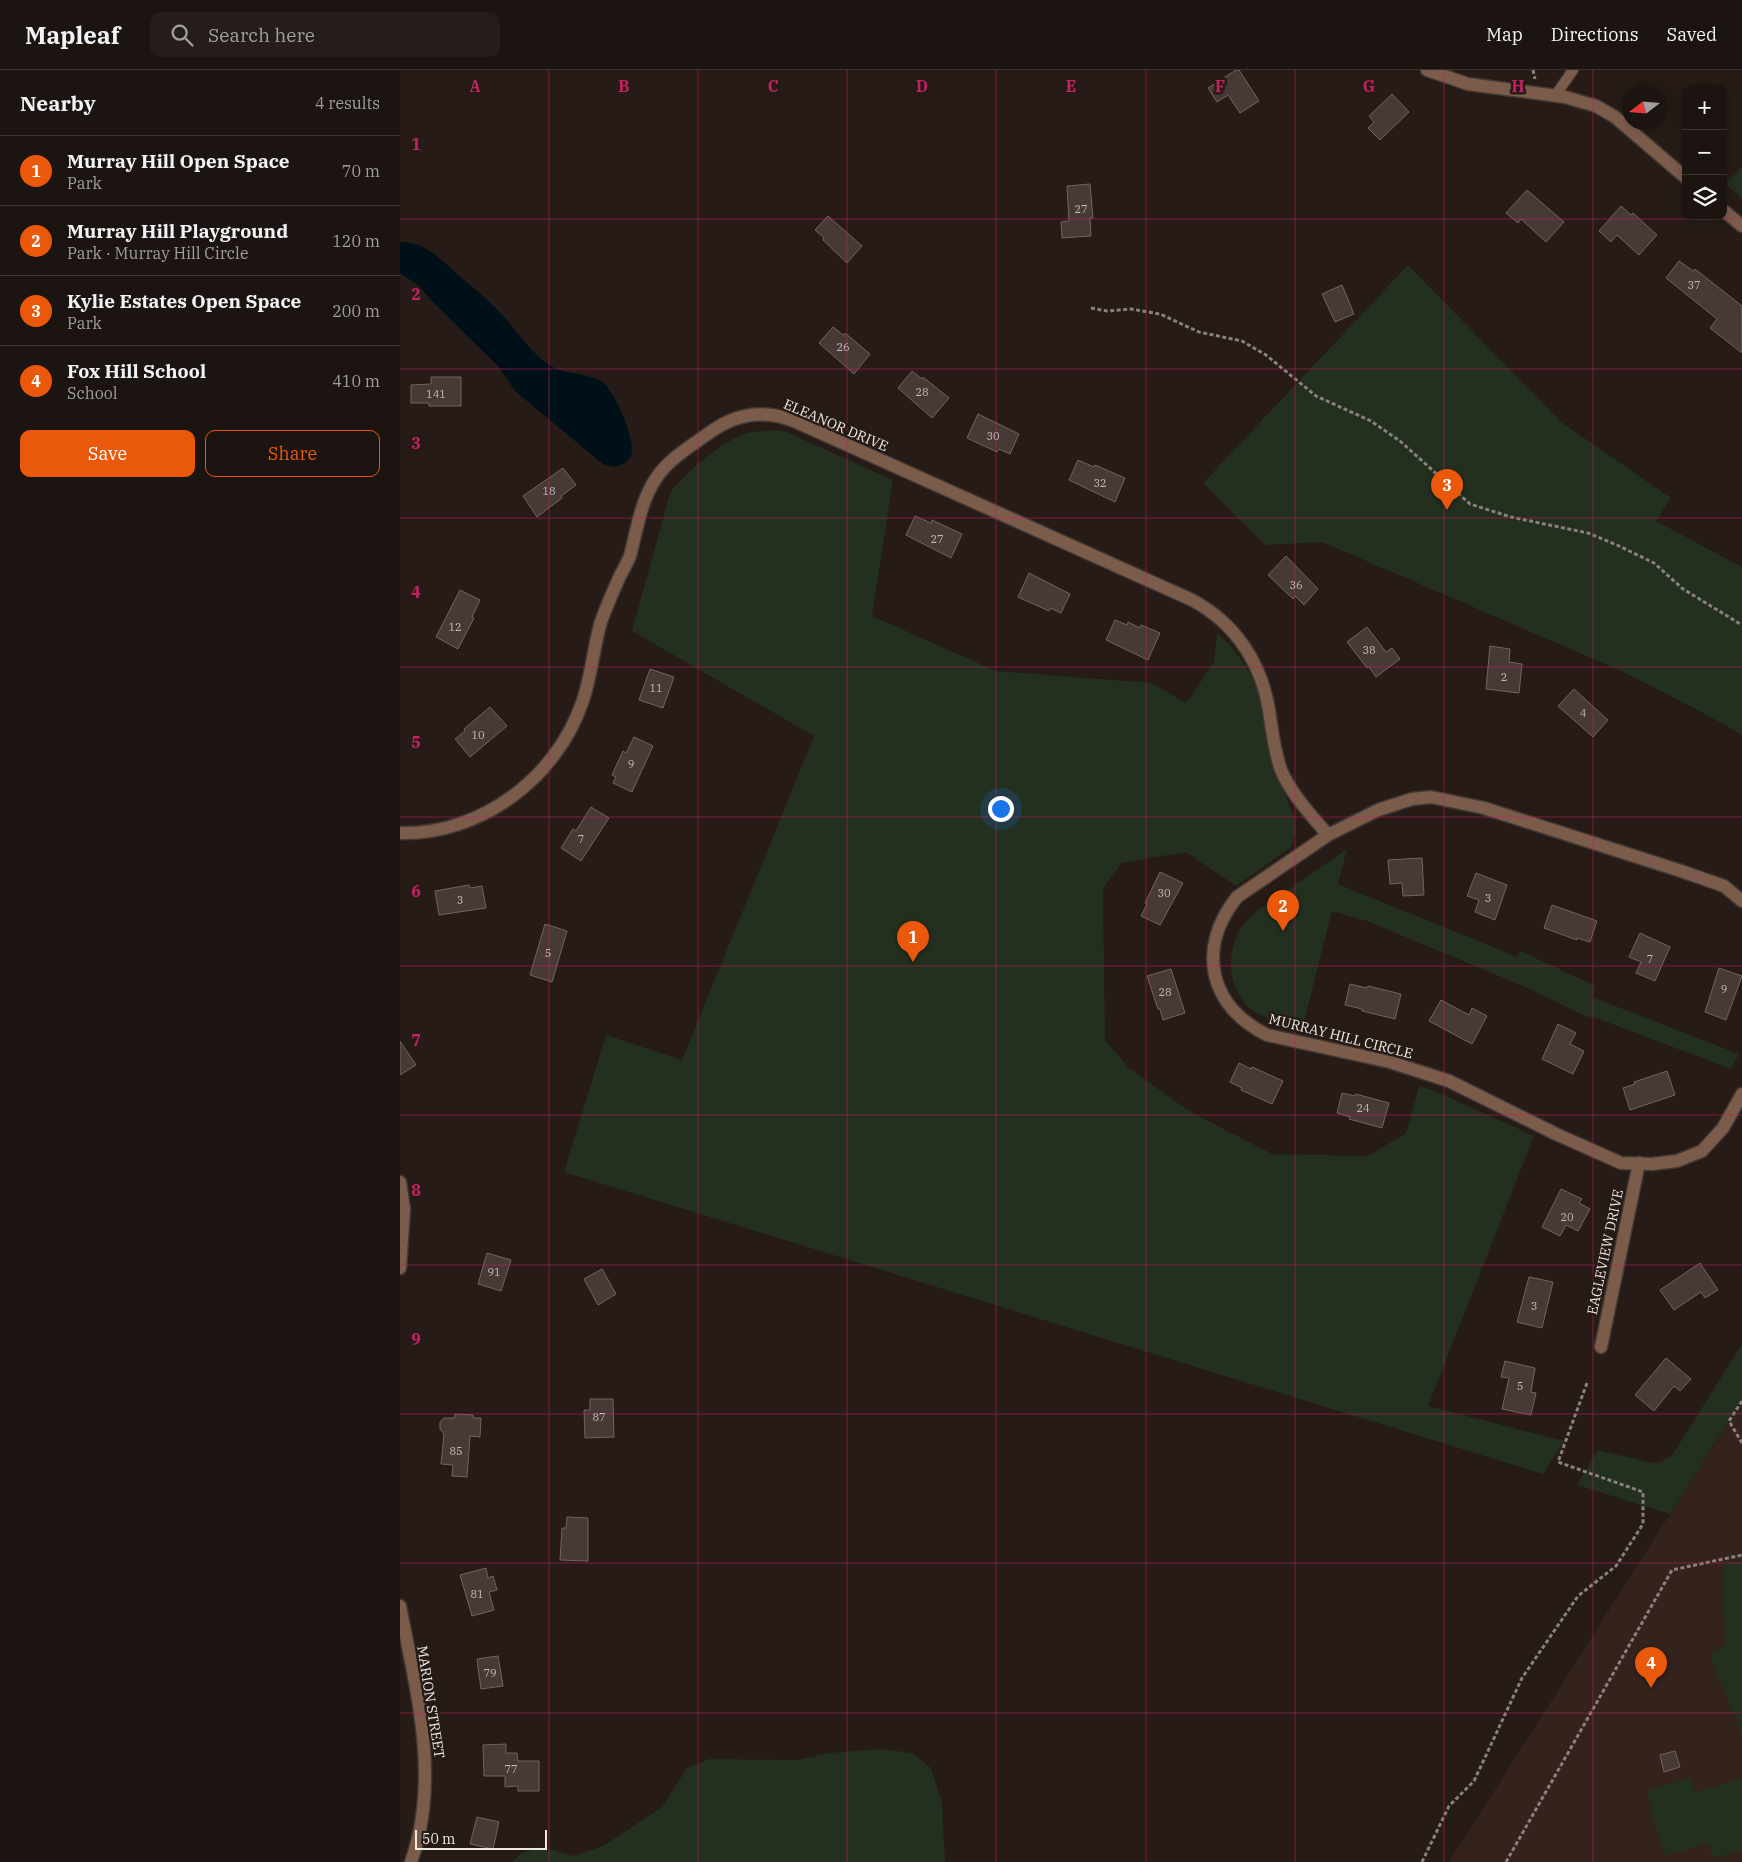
<!DOCTYPE html>
<html lang="en">
<head>
<meta charset="utf-8">
<style>
  body { margin:0; font-family:"IBM Plex Serif",serif; background:#251d19; color:#f1f3f6 }
  .controls { position:absolute; right:15px; top:15px; display:grid; overflow:hidden; border-radius:10px; box-shadow:0 2px 12px #0003 }
  .controls button { width:45px; height:45px; display:grid; place-items:center; padding:0; border:0; border-bottom:1px solid #3a3330; background:#1c1410; color:#f1f3f6; font:25px sans-serif }
  .compass { position:absolute; left:1222px; top:15px; width:45px; height:45px; border-radius:50%; background:#1c1410; box-shadow:0 2px 12px #0003; rotate:254deg }
  .scale { position:absolute; left:15px; bottom:12px; width:132px; box-sizing:border-box; padding-left:5px; border:2px solid #f0e8e5; border-top:0; font-size:14px; line-height:18px; white-space:nowrap; color:#f0e8e5; -webkit-text-stroke:4px #261b16; paint-order:stroke }
  .you { position:absolute; left:600px; top:738px; width:18px; height:18px; margin:-12px; border:4px solid #fff; border-radius:50%; background:#1a73e8; box-shadow:0 0 0 8px #1a73e833 }
  .badge { display:grid; place-items:center; width:32px; height:32px; border-radius:50%; background:#ea580c; color:#fff; font-size:16px; font-weight:700 }
  .pin { position:absolute; translate:-50% -41px; filter:drop-shadow(0 1px 2px #0008) }
  .pin::after { content:''; position:absolute; top:26px; width:18px; height:15px; background:inherit; clip-path:polygon(0 0,100% 0,50% 100%) }
  .list { margin:0; padding:0; list-style:none }
  h2 { display:flex; justify-content:space-between; align-items:center; height:65px; margin:0; padding:0 20px; font-size:21px }
  h2 small { font-size:16px; font-weight:400; color:#a09e9f }
  .list li { display:grid; grid-template-columns:32px 1fr auto; gap:15px; align-items:center; box-sizing:border-box; height:70px; padding:0 20px; border-top:1px solid #3a3330 }
  .list b { display:block; font-size:19px; white-space:nowrap }
  .list p { margin:0; font-size:16px; white-space:nowrap; color:#a09e9f }
  .list em { font-size:16px; font-style:normal; color:#a09e9f }
  .actions { display:flex; gap:10px; padding:15px 20px }
  .actions a { flex:1; padding:11px 0; border:1px solid #ea580c; border-radius:10px; text-align:center; font-size:18px; color:#ea580c }
  .actions .main { background:#ea580c; color:#fff }
  .icon { flex:none; width:28px; height:28px; fill:none; stroke:currentColor; stroke-width:2; stroke-linecap:round; stroke-linejoin:round }
  .map { position:relative; flex:none; width:1342px; height:1792px; overflow:hidden }
  header { display:flex; align-items:center; gap:30px; box-sizing:border-box; height:70px; padding:0 25px; background:#1c1410; border-bottom:1px solid #3a3330 }
  header strong { font-size:24px }
  nav { display:flex; gap:28px; margin-inline-start:auto; font-size:18px }
  .search { width:350px; height:45px; background:#251d19; display:flex; align-items:center; gap:12px; box-sizing:border-box; padding:0 18px; border-radius:10px; color:#a09e9f; font-size:19px }
  main { display:flex }
  aside { flex:1; background:#1c1410 }
  .map>svg:first-child { display:block }
  .built { fill:#34231c }
  .green { fill:#232f1f }
  .water { fill:#001019 }
  .building { fill:#463936; stroke:#726460 }
  .lines { fill:none; stroke-linecap:round; stroke-linejoin:round }
  .service-casing { stroke:#423833; stroke-width:12 }
  .minor-casing { stroke:#423833; stroke-width:15 }
  .path { stroke:#8a807c; stroke-width:3; stroke-dasharray:4 2.5; stroke-linecap:butt }
  .service { stroke:#7b5c4b; stroke-width:10 }
  .minor { stroke:#7b5c4b; stroke-width:12 }
  .grid { fill:none; stroke:#c42262; stroke-width:1; stroke-opacity:0.55 }
  .labels { text-anchor:middle; stroke-width:5; stroke-linejoin:round; paint-order:stroke }
  .number-label { font-size:11px; fill:#c6bcb9 }
  .street-label { font-size:14px; fill:#f0e8e5; stroke:#261b16 }
  .grid-label { font-size:16px; text-anchor:middle; font-weight:bold; fill:#c42262; stroke:#261b16; stroke-width:5; stroke-linejoin:round; paint-order:stroke }
</style>
</head>
<body>
<header>
<strong>Mapleaf</strong>
<div class="search"><svg class="icon" aria-label="search" viewBox="0 0 24 24"><circle cx="10" cy="10" r="6"/><path d="M15 15l6 6"/></svg>Search here</div>
<nav><a>Map</a><a>Directions</a><a>Saved</a></nav>
</header>
<main>
<aside>
<h2>Nearby<small>4 results</small></h2>
<ul class="list">
<li><span class="badge">1</span><div><b>Murray Hill Open Space</b><p>Park</p></div><em>70 m</em></li>
<li><span class="badge">2</span><div><b>Murray Hill Playground</b><p>Park · Murray Hill Circle</p></div><em>120 m</em></li>
<li><span class="badge">3</span><div><b>Kylie Estates Open Space</b><p>Park</p></div><em>200 m</em></li>
<li><span class="badge">4</span><div><b>Fox Hill School</b><p>School</p></div><em>410 m</em></li>
</ul>
<div class="actions"><a class="main">Save</a><a>Share</a></div>
</aside>
<div class="map">
<svg width="1342" height="1792" viewBox="0 0 1342 1792">
  <rect width="100%" height="100%" fill="#261b16"/>
  <path class="built" d="M1342,1331V1792H1049L1270,1444Z"/>
  <path class="green" d="M1342,97V129L1325,114Z
    M1008,195L1161,352L1271,428L1256,451L1342,497V665L1296,639L1217,599L922,472L865,475L803,413Z
    M372,360L384,361L493,410L472,546L596,601L752,613L786,633L814,592L817,563L830,575L845,595L853,609L862,633L872,692L895,750V764L891,777L836,816L786,782L721,793L703,819L705,970L729,998L789,1041L872,1084L968,1086L1006,1063L1019,1016L1035,1021L1134,1066L1028,1336L1164,1371L1143,1404L164,1102L206,965L282,990L414,666L232,561L270,423C282,405 323,371 344,364C353,361 363,361 372,360Z
    M947,779L938,814L1117,887L1120,881L1196,916L1192,927L1339,984L1331,999L1199,949L1185,946L1130,919L967,851L932,841L904,952C892,950 876,951 865,947C833,934 824,898 836,868C839,858 847,851 854,843Z
    M1342,1274V1330L1270,1444L1177,1415L1198,1380L1252,1393L1261,1392L1273,1384Z
    M1342,1493V1666L1310,1586L1325,1574L1323,1494Z
    M480,1679L512,1683L531,1698L542,1732L545,1792H112L120,1784L143,1777L173,1786L203,1776L262,1737L287,1698L309,1689L397,1690L429,1683Z
    M1291,1708L1295,1722L1342,1709V1780L1313,1788L1308,1773L1264,1786L1246,1721Z"/>
  <path class="water" d="M0,172C24,171 42,190 58,205C75,219 91,232 106,249C117,263 128,277 141,289C161,307 179,300 201,311C214,318 237,372 231,386C228,392 222,395 216,397L204,395L115,321L99,297L31,230L19,216L0,203Z"/>
  <path class="building" d="M836,0H839L859,31L840,43L828,25L817,32L808,18Z
    M992,24L1009,42L980,70L968,58L974,52L969,46Z
    M690,114L693,148H690L691,166L662,168L661,152L669,151L667,116Z
    M1127,120L1164,152L1146,172L1121,149L1118,153L1106,143Z
    M1221,136L1231,145L1233,143L1257,165L1239,185L1217,165L1211,172L1199,161Z
    M428,146L462,176L447,193L423,170L424,168L415,160Z
    M1279,191L1293,201L1295,199L1342,236V283L1310,258L1317,249L1266,208Z
    M942,215L954,244L935,252L922,224Z
    M433,257L443,265L445,263L470,284L454,304L419,273Z
    M512,301L522,309L523,307L549,328L532,348L498,318Z
    M31,307H61V336H29V333H11V315L31,314Z
    M578,344L619,364L610,384L599,379L597,382L567,368Z
    M678,390L694,397L695,395L725,408L715,432L669,410Z
    M163,398L176,415L161,426L162,428L137,447L123,426Z
    M515,446L531,453L532,450L562,464L551,488L506,465Z
    M886,486L918,519L904,535L895,526L893,529L868,505Z
    M629,503L670,524L661,543L650,538L649,541L618,527Z
    M60,520L80,530L72,547L74,548L58,579L36,567Z
    M715,550L727,555L728,552L740,558L741,555L760,563L748,590L706,570Z
    M967,557L986,582L992,578L1000,589L976,607L969,597L967,598L947,572Z
    M1090,576L1110,579L1109,592L1122,594L1119,623L1086,619Z
    M250,599L274,607L263,638L239,630Z
    M1174,619L1208,650L1193,667L1158,636Z
    M90,637L107,656L70,687L55,669L65,661L64,659Z
    M234,667L253,676L232,722L213,713L216,707L212,705L223,681L226,683Z
    M191,737L209,748L181,791L161,778L173,759L176,761Z
    M1022,788L1024,825L1003,826L1002,813L990,814L988,790Z
    M760,802L783,813L760,855L741,846L747,834L745,833Z
    M1076,803L1107,815L1095,850L1075,842L1079,830L1067,826Z
    M69,815L70,818L82,816L86,838L39,845L35,821Z
    M1152,835L1197,851L1190,872L1177,868V870L1144,858Z
    M145,854L167,861L152,912L130,905Z
    M1240,863L1270,877L1255,911L1236,903L1241,892L1229,887Z
    M1319,898L1342,906L1326,950L1305,942Z
    M771,899L785,943L763,950L760,939H758L747,906Z
    M950,914L967,918L968,916L1001,924L995,949L962,941V939L945,935Z
    M1041,930L1069,945L1072,938L1087,946L1072,974L1029,951Z
    M1158,954L1176,963L1170,974L1184,981L1173,1004L1142,989Z
    M0,971L16,995L0,1005Z
    M839,993L851,999L852,997L883,1011L872,1034L841,1020L842,1018L830,1012Z
    M1267,1001L1275,1025L1230,1040L1223,1018L1235,1014L1234,1012Z
    M942,1023L955,1026L956,1024L989,1033L982,1058L949,1049L950,1047L937,1043Z
    M1161,1119L1182,1129L1179,1133L1190,1139L1178,1161L1166,1155L1160,1166L1142,1157Z
    M87,1183L111,1190L101,1221L78,1214Z
    M1300,1193L1318,1220L1305,1228L1301,1222L1274,1240L1260,1220Z
    M202,1199L216,1224L198,1235L184,1209Z
    M1129,1207L1153,1212L1142,1258L1117,1252Z
    M1266,1288L1291,1309L1280,1321L1274,1316L1254,1341L1235,1325Z
    M1105,1291L1135,1298L1131,1322L1136,1323L1131,1345L1102,1339L1109,1308L1101,1307Z
    M190,1329H213L214,1367L185,1368L184,1340H190Z
    M55,1344L73,1345V1348H81L80,1367L70,1366L67,1407L52,1406L53,1395L41,1394L44,1364L40,1359V1352L44,1348H54Z
    M167,1447L188,1448V1491L160,1490L162,1458H166Z
    M86,1498L88,1508L93,1506L97,1520L89,1522L94,1540L72,1546L60,1505Z
    M98,1586L103,1616L81,1619L77,1589Z
    M106,1674V1683H117L118,1691H139V1721H118V1716L105,1717V1706H84L83,1675Z
    M1275,1681L1280,1697L1264,1702L1260,1685Z
    M77,1747L99,1752L93,1779L70,1774Z"/>
  <g class="lines">
    <g class="service-casing">
      <path id="service" d="M1155,26L1173,0"/>
    </g>
    <g class="minor-casing">
      <path id="minor" d="M1027,0L1068,14L1165,27L1196,36L1215,47L1286,108
        M1323,140L1342,156
        M0,763C81,765 156,708 182,633C191,608 193,581 200,555C205,539 213,522 220,506C224,499 227,493 230,486C237,460 241,429 257,407C269,389 291,376 309,363C335,344 364,339 394,351L792,530C835,553 861,592 869,640C872,660 874,680 881,700C891,724 911,745 928,765
        M1342,831L1324,816L1281,801L1084,738L1031,727L1012,729L978,740L928,765L837,827C796,879 809,936 867,965L990,992L1049,1011L1156,1064L1221,1093L1252,1094L1277,1091L1302,1081L1323,1058L1342,1024
        M0,1112L4,1139L0,1198
        M1201,1277L1239,1093
        M0,1536C16,1620 41,1708 11,1792"/>
    </g>
    <path class="path" d="M1133,0L1135,9
      M691,238L707,241L731,239L760,244L799,262L842,271L866,285L916,326L971,351L1000,371L1070,434L1111,447L1188,463L1217,475L1254,493L1283,519L1342,555
      M1342,1331L1329,1351L1342,1373
      M1022,1792L1049,1736L1074,1711L1122,1608L1178,1526L1216,1496L1243,1454V1422L1158,1392L1187,1313
      M1106,1792L1272,1500L1342,1485"/>
    <use href="#service" class="service"/>
    <use href="#minor" class="minor"/>
  </g>
  <path class="grid" d="M149,0V1792M298,0V1792M447,0V1792M596,0V1792M746,0V1792M895,0V1792M1044,0V1792M1193,0V1792M0,149H1342M0,299H1342M0,448H1342M0,597H1342M0,747H1342M0,896H1342M0,1045H1342M0,1195H1342M0,1344H1342M0,1493H1342M0,1643H1342"/>
  <g class="labels">
    <g class="number-label">
      <text x="681" y="143">27</text>
      <text x="1294" y="219">37</text>
      <text x="443" y="281">26</text>
      <text x="522" y="326">28</text>
      <text x="36" y="328">141</text>
      <text x="593" y="370">30</text>
      <text x="700" y="417">32</text>
      <text x="149" y="425">18</text>
      <text x="537" y="473">27</text>
      <text x="896" y="519">36</text>
      <text x="55" y="561">12</text>
      <text x="969" y="584">38</text>
      <text x="1104" y="611">2</text>
      <text x="256" y="622">11</text>
      <text x="1183" y="647">4</text>
      <text x="78" y="669">10</text>
      <text x="231" y="698">9</text>
      <text x="181" y="773">7</text>
      <text x="764" y="827">30</text>
      <text x="1088" y="832">3</text>
      <text x="60" y="834">3</text>
      <text x="148" y="887">5</text>
      <text x="1250" y="893">7</text>
      <text x="1324" y="923">9</text>
      <text x="765" y="926">28</text>
      <text x="963" y="1042">24</text>
      <text x="1167" y="1151">20</text>
      <text x="94" y="1206">91</text>
      <text x="1134" y="1240">3</text>
      <text x="1120" y="1320">5</text>
      <text x="199" y="1351">87</text>
      <text x="56" y="1385">85</text>
      <text x="77" y="1528">81</text>
      <text x="90" y="1607">79</text>
      <text x="111" y="1703">77</text>
    </g>
    <g class="street-label">
      <text transform="translate(436 355) rotate(23)" y="5">ELEANOR DRIVE</text>
      <text transform="translate(941 966) rotate(14)" y="5">MURRAY HILL CIRCLE</text>
      <text transform="translate(1205 1182) rotate(-78)" y="5">EAGLEVIEW DRIVE</text>
      <text transform="translate(31 1632) rotate(81)" y="5">MARION STREET</text>
    </g>
  </g>
  <g class="grid-label">
    <text x="75" y="22">A</text>
    <text x="224" y="22">B</text>
    <text x="373" y="22">C</text>
    <text x="522" y="22">D</text>
    <text x="671" y="22">E</text>
    <text x="820" y="22">F</text>
    <text x="969" y="22">G</text>
    <text x="1118" y="22">H</text>
    <text x="16" y="80">1</text>
    <text x="16" y="230">2</text>
    <text x="16" y="379">3</text>
    <text x="16" y="528">4</text>
    <text x="16" y="678">5</text>
    <text x="16" y="827">6</text>
    <text x="16" y="976">7</text>
    <text x="16" y="1126">8</text>
    <text x="16" y="1275">9</text>
  </g>
</svg>
<div class="controls">
<button>+</button>
<button>−</button>
<button><svg class="icon" aria-label="layers" viewBox="0 0 24 24"><path d="M12 4l9 5-9 5-9-5zM3 14l9 5 9-5"/></svg></button>
</div>
<svg class="compass" viewBox="-18 -18 36 36"><path d="M0-13l5 13h-10z" fill="#e53935"/><path d="M0 13l5-13h-10z" fill="#a09e9f"/></svg>
<div class="scale">50 m</div>
<div class="you"></div>
<div class="pin badge" style="left:513px;top:892px">1</div>
<div class="pin badge" style="left:883px;top:861px">2</div>
<div class="pin badge" style="left:1047px;top:440px">3</div>
<div class="pin badge" style="left:1251px;top:1618px">4</div>
</div>
</main>
</body>
</html>
